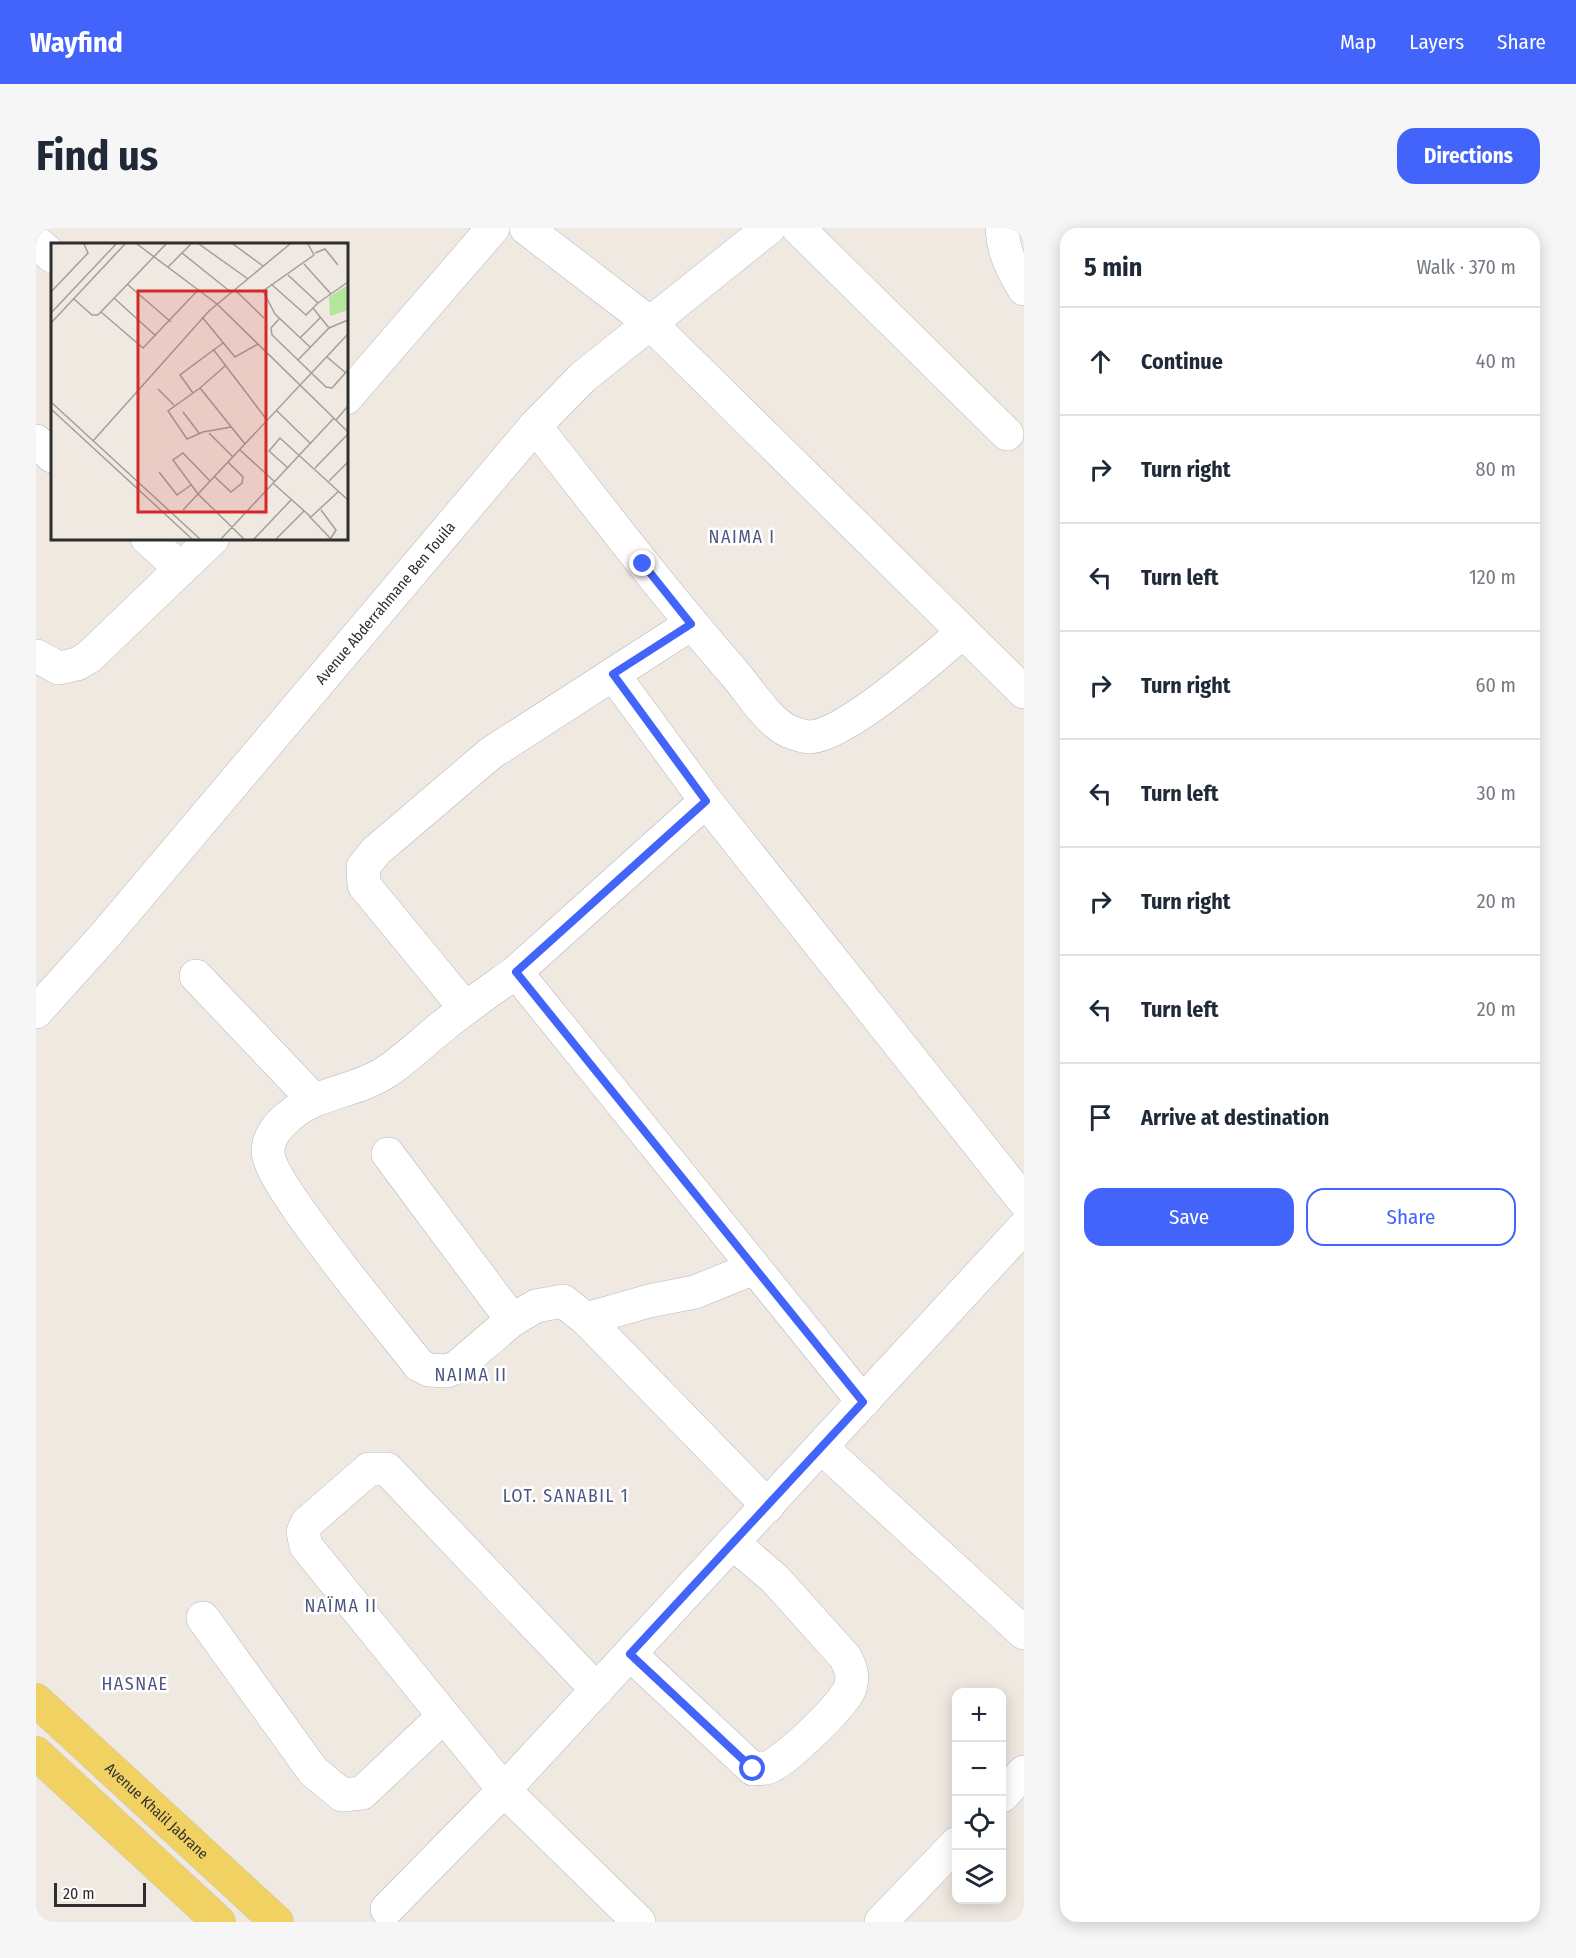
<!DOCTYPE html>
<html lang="en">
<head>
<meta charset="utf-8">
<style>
  body { margin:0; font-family:"Fira Sans Condensed",sans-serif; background:#f6f6f7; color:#1f2937 }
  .controls { position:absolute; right:18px; bottom:18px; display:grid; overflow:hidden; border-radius:12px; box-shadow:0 3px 15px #0003 }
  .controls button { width:54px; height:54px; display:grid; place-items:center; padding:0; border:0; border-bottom:2px solid #e0e1e3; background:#fff; color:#1f2937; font:30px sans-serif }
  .scale { position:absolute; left:18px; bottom:15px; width:92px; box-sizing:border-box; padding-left:6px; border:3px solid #2e2e2e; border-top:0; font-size:16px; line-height:21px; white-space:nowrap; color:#2e2e2e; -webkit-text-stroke:4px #fff; paint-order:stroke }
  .stop { position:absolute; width:18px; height:18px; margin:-14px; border:4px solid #4264fb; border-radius:50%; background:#fff }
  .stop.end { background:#4264fb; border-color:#fff; box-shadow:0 2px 6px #0008 }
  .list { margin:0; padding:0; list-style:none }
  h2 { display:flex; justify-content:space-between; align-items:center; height:78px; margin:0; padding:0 24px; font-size:26px }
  h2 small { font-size:20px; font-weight:400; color:#747a83 }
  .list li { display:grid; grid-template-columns:39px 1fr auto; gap:18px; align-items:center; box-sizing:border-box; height:108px; padding:0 24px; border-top:2px solid #e0e1e3 }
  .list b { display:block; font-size:22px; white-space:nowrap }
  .list em { font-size:20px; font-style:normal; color:#747a83 }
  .actions { display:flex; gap:12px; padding:18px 24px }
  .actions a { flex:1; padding:14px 0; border:2px solid #4264fb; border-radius:18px; text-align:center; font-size:21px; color:#4264fb }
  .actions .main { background:#4264fb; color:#fff }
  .icon { flex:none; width:33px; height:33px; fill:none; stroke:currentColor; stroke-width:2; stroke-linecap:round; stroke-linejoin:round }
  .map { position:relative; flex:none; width:988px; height:1694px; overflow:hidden; border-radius:18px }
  header { display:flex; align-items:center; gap:36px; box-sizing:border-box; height:84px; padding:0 30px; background:#4264fb; color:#fff }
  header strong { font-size:28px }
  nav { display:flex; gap:33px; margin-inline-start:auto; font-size:21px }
  .intro { display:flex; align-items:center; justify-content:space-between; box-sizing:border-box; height:144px; padding:0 36px }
  h1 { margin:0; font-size:42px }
  .button { padding:15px 27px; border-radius:18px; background:#4264fb; color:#fff; font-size:21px; font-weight:700 }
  main { display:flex; gap:36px; padding:0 36px }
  aside { flex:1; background:#fff; border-radius:18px; box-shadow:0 3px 15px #0003 }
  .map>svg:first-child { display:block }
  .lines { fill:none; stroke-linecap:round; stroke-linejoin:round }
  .minor-casing { stroke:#b4b7c1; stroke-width:34 }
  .major-casing { stroke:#c9c9c9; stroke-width:34 }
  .minor { stroke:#fff; stroke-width:33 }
  .major { stroke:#f2d163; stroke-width:33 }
  .route { stroke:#4264fb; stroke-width:8 }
  .labels { text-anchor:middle; stroke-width:5; stroke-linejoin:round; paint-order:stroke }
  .street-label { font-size:15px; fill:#2e2e2e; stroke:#fff }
  .quarter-label { font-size:18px; letter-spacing:1.5px; fill:#4d5680; stroke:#fff }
  .inset-road { fill:none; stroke:#a29e99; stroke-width:1.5 }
  .view { fill:#d62828; fill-opacity:0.15; stroke:#d62828; stroke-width:3 }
  .inset-edge { fill:none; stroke:#2e2e2e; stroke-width:3 }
</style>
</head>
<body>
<header>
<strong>Wayfind</strong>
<nav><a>Map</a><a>Layers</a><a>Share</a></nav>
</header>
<div class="intro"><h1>Find us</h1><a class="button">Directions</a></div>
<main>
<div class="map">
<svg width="988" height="1694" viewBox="0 0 988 1694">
  <rect width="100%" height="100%" fill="#efe9e1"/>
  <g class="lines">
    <g class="minor-casing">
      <g id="minor">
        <path d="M490,0L614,95L988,464"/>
        <path d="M762,0L971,206"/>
        <path d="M966,0C967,24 976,41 988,61"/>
        <path d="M0,14L16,28"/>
        <path d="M310,170L457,0"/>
        <path d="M499,198C565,282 629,366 699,446C714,464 731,492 752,503C757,505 768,509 774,509C810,507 898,429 927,404"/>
        <path d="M0,213L16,228"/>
        <path d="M111,310L145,341"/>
        <path d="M0,428L23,440L41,436L53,429L177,310"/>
        <path d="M577,446L670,573L988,973"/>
        <path d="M670,573L480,744L827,1174"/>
        <path d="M480,744C455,762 430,779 407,798C388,813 370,831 350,844C318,865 281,863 252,889C242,897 232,910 232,923C231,954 357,1103 383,1137L393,1142L411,1143L421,1139L476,1092L500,1078L527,1073L550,1091L613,1073L659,1064L718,1040"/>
        <path d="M160,748L277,871"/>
        <path d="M429,780L328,657L327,639L340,623L455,525L655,396"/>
        <path id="s1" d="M0,784L71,705L499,198L547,149L733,0"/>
        <path d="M352,926L476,1092"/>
        <path d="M550,1091L732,1278"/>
        <path d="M785,1219L988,1405"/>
        <path d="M167,1390L277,1543L306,1567L326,1565L408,1488"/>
        <path d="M594,1426L717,1541C723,1541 730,1541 735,1538C751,1531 809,1476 814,1460C818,1448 815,1440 809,1429L739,1351L697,1315"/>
        <path d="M561,1462L351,1241H333L271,1295L267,1304L270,1318L468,1562L603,1694"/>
        <path d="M966,1568L988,1544"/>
        <path d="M351,1681L468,1562L988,999"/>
        <path d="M845,1694L921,1615"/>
      </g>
    </g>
    <g class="major-casing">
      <g id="major">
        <path id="s2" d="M0,1472L241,1694"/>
        <path d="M0,1525L183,1694"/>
      </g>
    </g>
    <use href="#minor" class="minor"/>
    <use href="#major" class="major"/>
  </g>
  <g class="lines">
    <path class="route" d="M607,336L655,396L577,446L670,573L480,744L827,1174L594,1426L717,1541"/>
  </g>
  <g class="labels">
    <g class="street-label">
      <text dy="5" stroke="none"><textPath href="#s1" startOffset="538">Avenue Abderrahmane Ben Touila</textPath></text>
      <text dy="5" stroke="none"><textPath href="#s2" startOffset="164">Avenue Khalil Jabrane</textPath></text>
    </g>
    <g class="quarter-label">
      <text x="706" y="315">NAIMA I</text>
      <text x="435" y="1153">NAIMA II</text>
      <text x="530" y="1274">LOT. SANABIL 1</text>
      <text x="305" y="1384">NAÏMA II</text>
      <text x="99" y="1462">HASNAE</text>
    </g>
  </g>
  <g transform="translate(15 15)">
    <rect width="297" height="297" fill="#efe9e1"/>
    <path d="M297,42V67L279,73L278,54Z" fill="#b6e59e"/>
    <path class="inset-road" d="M86,1L166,61L297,189M148,1L197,36M182,1L212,23M257,1L263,12L212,48L224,71L259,104M131,10L181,50M264,10L274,6L287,22M253,21L280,51M117,24L140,1M76,41L120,79M220,41L255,72L267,60L237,32M184,47L213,75M0,49L37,10L33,1M63,55L105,93M23,56L41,72H47L115,1M267,60L297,39M262,65L278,85M50,69L92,105L148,46M0,70L65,1M151,74L184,114L207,101M228,76L220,85L221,92L275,144L281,145L297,127M0,80L74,1M249,95L270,74M162,106L216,177M276,114L295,130M247,117L278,85L297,77M174,123L149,145L194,201M149,145L117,168L136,196L152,189L180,184M107,146L123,162M142,150L129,132L172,100M0,159L149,296M0,166L141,296M225,167L260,201M132,169L148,190M285,177L297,163M158,190L182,214M42,198L158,68L239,1M189,207L224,239M237,225L218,208L229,195L297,257M264,225L297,191M108,229L126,252L140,242M164,234L180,249L191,240L192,234L177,219M159,238L132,210L122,217L147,251L193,296M278,238L297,219M223,241L260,274L288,248M132,267L297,91M270,267L285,287L280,295M258,273L280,296M170,296L283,175M203,296L240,257M225,296L253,268"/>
    <path class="view" d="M87,48H215V269H87Z"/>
    <rect width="297" height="297" class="inset-edge"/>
  </g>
</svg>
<div class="controls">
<button>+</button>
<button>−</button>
<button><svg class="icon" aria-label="locate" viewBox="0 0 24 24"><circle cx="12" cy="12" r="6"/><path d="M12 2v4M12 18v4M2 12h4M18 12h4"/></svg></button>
<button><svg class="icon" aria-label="layers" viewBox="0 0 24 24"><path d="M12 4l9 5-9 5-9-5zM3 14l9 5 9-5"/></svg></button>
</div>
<div class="scale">20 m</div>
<div class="stop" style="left:717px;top:1541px"></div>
<div class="stop end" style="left:607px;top:336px"></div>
</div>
<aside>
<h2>5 min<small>Walk · 370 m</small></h2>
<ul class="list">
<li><svg class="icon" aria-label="ahead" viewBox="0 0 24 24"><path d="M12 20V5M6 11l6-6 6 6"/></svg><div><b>Continue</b></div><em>40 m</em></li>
<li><svg class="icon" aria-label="right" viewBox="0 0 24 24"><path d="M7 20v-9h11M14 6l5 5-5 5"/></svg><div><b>Turn right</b></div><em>80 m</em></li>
<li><svg class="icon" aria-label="left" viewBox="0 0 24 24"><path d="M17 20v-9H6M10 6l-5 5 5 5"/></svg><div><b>Turn left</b></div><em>120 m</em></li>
<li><svg class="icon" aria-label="right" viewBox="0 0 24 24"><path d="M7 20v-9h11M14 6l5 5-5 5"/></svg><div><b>Turn right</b></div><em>60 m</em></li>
<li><svg class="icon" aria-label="left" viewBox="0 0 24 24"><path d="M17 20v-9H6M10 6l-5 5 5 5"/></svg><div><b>Turn left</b></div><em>30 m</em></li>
<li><svg class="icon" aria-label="right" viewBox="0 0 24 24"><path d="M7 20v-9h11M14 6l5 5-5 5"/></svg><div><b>Turn right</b></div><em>20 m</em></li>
<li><svg class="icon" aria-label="left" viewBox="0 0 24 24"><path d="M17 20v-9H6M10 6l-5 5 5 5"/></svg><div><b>Turn left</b></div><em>20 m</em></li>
<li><svg class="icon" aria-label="arrive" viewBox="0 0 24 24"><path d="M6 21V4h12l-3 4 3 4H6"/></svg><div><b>Arrive at destination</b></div></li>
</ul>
<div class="actions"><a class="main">Save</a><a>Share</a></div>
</aside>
</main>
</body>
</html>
